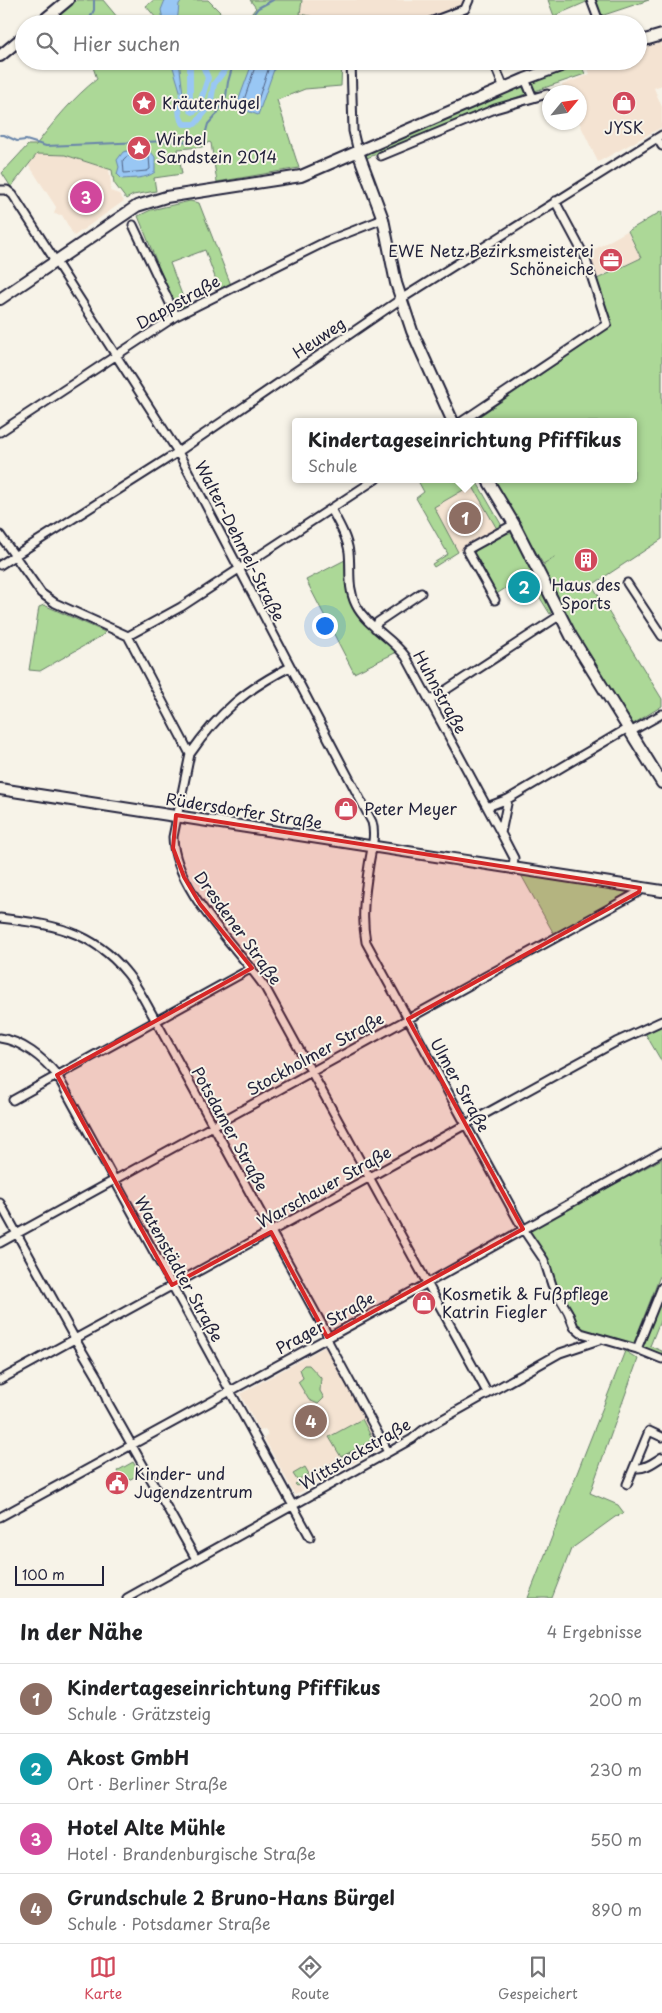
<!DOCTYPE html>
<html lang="de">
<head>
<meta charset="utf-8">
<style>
  body { margin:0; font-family:"Playpen Sans",sans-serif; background:#f2f2f2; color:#202124 }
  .compass { position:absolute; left:542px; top:85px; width:45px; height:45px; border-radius:50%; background:#fff; box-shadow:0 1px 4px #0004; rotate:61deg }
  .scale { position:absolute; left:15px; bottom:12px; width:89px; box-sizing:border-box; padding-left:5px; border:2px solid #22223b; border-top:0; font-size:14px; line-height:18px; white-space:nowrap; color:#22223b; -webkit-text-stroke:4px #f7f3e8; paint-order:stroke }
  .you { position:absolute; left:324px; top:625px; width:18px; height:18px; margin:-12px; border:4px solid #fff; border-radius:50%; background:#1a73e8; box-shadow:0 0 0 8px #1a73e833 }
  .badge { display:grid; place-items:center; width:32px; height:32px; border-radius:50%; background:#d1495b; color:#fff; font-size:16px; font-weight:700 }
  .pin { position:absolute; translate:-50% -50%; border:2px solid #fff; box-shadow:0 1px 5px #0006 }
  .popup { position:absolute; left:292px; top:418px; width:345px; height:65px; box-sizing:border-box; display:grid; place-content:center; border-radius:5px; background:#fff; filter:drop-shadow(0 1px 4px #0005); font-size:16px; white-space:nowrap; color:#757577 }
  .popup b { font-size:19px; color:#202124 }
  .popup::after { content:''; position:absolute; left:50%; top:100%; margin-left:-10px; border:10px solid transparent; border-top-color:#fff }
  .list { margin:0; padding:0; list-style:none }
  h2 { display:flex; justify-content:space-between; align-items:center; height:65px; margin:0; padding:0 20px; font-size:21px }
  h2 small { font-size:16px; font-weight:400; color:#757577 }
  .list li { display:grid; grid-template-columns:32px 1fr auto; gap:15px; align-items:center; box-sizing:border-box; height:70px; padding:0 20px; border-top:1px solid #e0e0e0 }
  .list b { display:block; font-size:19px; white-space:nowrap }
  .list p { margin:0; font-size:16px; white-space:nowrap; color:#757577 }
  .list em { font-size:16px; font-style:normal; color:#757577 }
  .icon { flex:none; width:28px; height:28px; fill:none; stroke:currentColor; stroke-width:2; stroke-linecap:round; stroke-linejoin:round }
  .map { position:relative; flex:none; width:662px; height:1598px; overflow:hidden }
  .search { position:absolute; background:#fff; box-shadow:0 1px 4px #0004; left:15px; right:15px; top:15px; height:55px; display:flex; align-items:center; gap:12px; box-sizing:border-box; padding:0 18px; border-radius:28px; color:#757577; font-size:19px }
  .sheet { height:345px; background:#fff }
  nav { display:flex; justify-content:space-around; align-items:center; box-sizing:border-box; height:70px; border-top:1px solid #e0e0e0; background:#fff; font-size:14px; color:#757577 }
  nav a { display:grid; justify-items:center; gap:2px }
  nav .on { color:#d1495b }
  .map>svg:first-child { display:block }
  .built { fill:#f4e3d2 }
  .green { fill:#acd897; stroke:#677d69 }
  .water { fill:#99c7f4; stroke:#6985aa }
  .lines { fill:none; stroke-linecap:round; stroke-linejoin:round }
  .shore { stroke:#526485; stroke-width:1 }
  .stream { stroke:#6985aa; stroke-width:2 }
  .canal { stroke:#99c7f4; stroke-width:6 }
  .street-casing { stroke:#22223b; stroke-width:11 }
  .secondary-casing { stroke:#22223b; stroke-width:14 }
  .street { stroke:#f7f3e8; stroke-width:7 }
  .secondary { stroke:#f7f3e8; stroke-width:10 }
  .marked { fill:#d62828; fill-opacity:0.2; stroke:#d62828; stroke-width:4; stroke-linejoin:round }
  .labels { text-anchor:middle; stroke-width:4; stroke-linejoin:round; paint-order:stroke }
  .poi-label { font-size:16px; fill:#22223b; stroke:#f7f3e8; text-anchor:start }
  .street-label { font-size:16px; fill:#22223b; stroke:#f7f3e8 }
</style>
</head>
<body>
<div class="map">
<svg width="662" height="1598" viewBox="0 0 662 1598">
  <rect width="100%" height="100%" fill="#f7f3e8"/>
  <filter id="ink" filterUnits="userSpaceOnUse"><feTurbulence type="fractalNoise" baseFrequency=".02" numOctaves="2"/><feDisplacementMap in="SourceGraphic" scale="10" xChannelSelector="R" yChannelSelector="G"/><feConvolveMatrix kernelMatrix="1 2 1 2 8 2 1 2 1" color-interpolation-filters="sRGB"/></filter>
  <g filter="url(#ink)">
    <path class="built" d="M302,0H464L460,9L418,24H348L300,14Z
      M662,42V85L654,88L662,107V127L598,162L579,122L580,92H565L562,85L590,74L587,66L603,61H638V50Z
      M37,153L65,155L109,169L111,185L110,191L119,194L124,201L74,236L62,215L54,214L56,207L29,165Z
      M627,231L641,258L596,278L588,253Z
      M472,485L497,529L458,552L433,507Z
      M326,1346L374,1434L371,1435L379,1449L295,1495L264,1438L268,1435L265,1429L260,1431L240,1394Z"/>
    <path class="green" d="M77,0H103L123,24H63L54,19Z
      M154,0H208L232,24H157L156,18L146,6Z
      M250,0H302L300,14L348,24H243L256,8Z
      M548,0H591L554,16Z
      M596,0H649L601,16Z
      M91,61H342L341,86L305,89L277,100L299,168L217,182L211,143L209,142L202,147L178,149L182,174L154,178L156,191L133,195L126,199L114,183L112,170L65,155L37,154L11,187L2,173L28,145H36C55,120 73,98 97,79Z
      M581,64L585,74L497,104L367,158L365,152L507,90Z
      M190,201L199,203L231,285L220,291L205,250L170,263L187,308L180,310L175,307L138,216L151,210Z
      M662,211V539L592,585L662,699V706L633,724L588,656L568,622L542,566L555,557L543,564L493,479H634V422H471L612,326L597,279L641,258L628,231Z
      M417,479H475L502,526L497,529L472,485L434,507L458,552L434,567L432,564L448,554L416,498L424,492Z
      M505,532L515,534L553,610L550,614L526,575L495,595L473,556L477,548Z
      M345,560C345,589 348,609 370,629C378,637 389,643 397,652L354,673L306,580Z
      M44,605L105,632L103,635L40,671L29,670L39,607Z
      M520,873L627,889L630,892L554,934Z
      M662,1024V1062L645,1033Z
      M662,1159V1271L633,1345L598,1336L576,1327L527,1231Z
      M662,1296V1316L650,1346L662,1351V1356L641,1348Z
      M625,1351L638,1359L590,1493L618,1505L624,1513L615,1517L571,1549L552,1598H528Z
      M304,1365H309L321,1378L320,1391L324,1398L318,1404L309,1400L298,1382L303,1378L300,1369Z
      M362,1419L373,1440L341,1457L329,1437Z
      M368,1443L369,1446L297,1486L295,1484Z
      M133,1462L140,1474L123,1483L117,1471Z
      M305,1467L309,1474L297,1480L293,1474Z"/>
    <path class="water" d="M165,0H182L179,4L177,24H164L161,10Z
      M169,61H179L183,94H181L172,64Z
      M253,61H277L258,115L236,107Z
      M131,150L151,152L155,157V172C146,179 133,178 122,179L117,174L119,167L117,160L123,152Z"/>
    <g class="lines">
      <path class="shore" d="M257,61L243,103L245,105L254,108L256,106L271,61
        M132,155L149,157L150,169L147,171L124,173L123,160L126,157Z"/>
      <path class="stream" d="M91,24L89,20L94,10V0
        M246,24L258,8L273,0
        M109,61L116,63L130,61
        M0,135H4L17,141L26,140L46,146L168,141L199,142L205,135L208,124L217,114L226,96L228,82L234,61"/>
      <path class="canal" d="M190,61V110L193,112L198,109L208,78L203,66L204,61
        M190,94H182C180,105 176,115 184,124H195L210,106L214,84L228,66L218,65L214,61"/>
      <g class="street-casing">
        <path id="street" d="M591,0L600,24
          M425,24L465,9L469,0
          M351,61L353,131L358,152
          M493,61L504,88
          M525,79L533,98
          M657,138L662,146
          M381,156L495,109L547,94
          M0,190H7L13,195L178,452L372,822C376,836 371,851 369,865C365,891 361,916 366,942L523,1229L544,1260L552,1285L568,1312L574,1327L581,1333L637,1349L662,1359
          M133,225L176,316
          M461,422L607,324L585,257L555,201
          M0,432L176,316L327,241L383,219
          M331,509C338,522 347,537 349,552C351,571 347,587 356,605C367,627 392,637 406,657L501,833L514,858L513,867
          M0,535L41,593L55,603L128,636L190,754L173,837C174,890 237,946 266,989L488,1394
          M0,565L178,452L401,299L662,135
          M627,583L662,636
          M495,600L467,550L514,524
          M375,628L378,622L421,593
          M128,636L181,607L376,479
          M429,701L559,616
          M630,732L662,714
          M190,754C219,712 245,690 290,667
          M487,807L508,799L628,728
          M501,833L508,799
          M0,918C50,924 92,930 126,972C138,986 146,1004 156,1021L326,1332L329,1343L388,1452
          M0,1038C22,1041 43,1058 57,1075L310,1537
          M13,1100L252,968
          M0,1203L75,1339L98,1378L108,1403L196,1559
          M0,1243L639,892L640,888
          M637,1349L662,1287
          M0,1380L616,1042L662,1021
          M634,1467C643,1471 654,1462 662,1457
          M627,1484L649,1431L662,1437
          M0,1517L426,1284L662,1152
          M127,1598L412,1439L423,1430L560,1353L599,1340"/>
      </g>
      <g class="secondary-casing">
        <path id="secondary" d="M39,24L68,0
          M638,42L662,35
          M0,56L24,36
          M358,152L383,219L396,283L412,331L453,422
          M0,299L137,206L166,197L301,176L525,79L574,61
          M487,479L514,524L571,636L662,783
          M0,789L662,891"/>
      </g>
      <use href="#street" class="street"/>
      <use href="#secondary" class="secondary"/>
    </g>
  </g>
  <path class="marked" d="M176,815L640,888L639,892L408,1019L523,1229L327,1337L271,1232L172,1285L57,1075L252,968L200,904L184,877L173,848Z"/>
  <defs>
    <g id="sight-disc" transform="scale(1.25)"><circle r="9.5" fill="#d1495b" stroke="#f7f3e8"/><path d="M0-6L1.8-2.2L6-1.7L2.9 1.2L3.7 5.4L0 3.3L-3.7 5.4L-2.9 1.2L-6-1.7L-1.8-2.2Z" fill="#fff"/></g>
    <g id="shop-disc" transform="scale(1.25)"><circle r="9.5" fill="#d1495b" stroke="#f7f3e8"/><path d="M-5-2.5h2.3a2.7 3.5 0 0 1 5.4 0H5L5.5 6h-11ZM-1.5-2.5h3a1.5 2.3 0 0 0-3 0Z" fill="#fff"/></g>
    <g id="office-disc" transform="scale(1.25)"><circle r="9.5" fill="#d1495b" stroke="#f7f3e8"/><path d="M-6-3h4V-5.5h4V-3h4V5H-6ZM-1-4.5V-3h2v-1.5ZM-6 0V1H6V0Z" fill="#fff"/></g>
    <g id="building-disc" transform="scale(1.25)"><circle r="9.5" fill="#d1495b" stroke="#f7f3e8"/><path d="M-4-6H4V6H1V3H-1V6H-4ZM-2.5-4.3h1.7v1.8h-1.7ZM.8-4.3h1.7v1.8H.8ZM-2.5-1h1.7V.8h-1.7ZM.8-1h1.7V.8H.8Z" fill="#fff"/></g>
    <g id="civic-disc" transform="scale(1.25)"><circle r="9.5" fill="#d1495b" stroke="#f7f3e8"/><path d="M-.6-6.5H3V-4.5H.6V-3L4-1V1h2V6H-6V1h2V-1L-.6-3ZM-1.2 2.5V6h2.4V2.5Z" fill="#fff"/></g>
  </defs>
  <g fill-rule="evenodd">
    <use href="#sight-disc" x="144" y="103"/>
    <use href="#shop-disc" x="624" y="103"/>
    <use href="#sight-disc" x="139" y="148"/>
    <use href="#office-disc" x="611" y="260"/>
    <use href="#building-disc" x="586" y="560"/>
    <use href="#shop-disc" x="346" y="809"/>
    <use href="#shop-disc" x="424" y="1303"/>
    <use href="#civic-disc" x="117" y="1483"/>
  </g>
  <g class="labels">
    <g class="poi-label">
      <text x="162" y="109">Kräuterhügel</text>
      <text x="624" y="134" text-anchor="middle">JYSK</text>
      <text x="156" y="145">Wirbel<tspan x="156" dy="18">Sandstein 2014</tspan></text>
      <text x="594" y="257" text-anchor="end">EWE Netz Bezirksmeisterei<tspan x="594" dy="18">Schöneiche</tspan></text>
      <text x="586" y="591" text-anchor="middle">Haus des<tspan x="586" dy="18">Sports</tspan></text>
      <text x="364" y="815">Peter Meyer</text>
      <text x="442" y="1300">Kosmetik &amp; Fußpflege<tspan x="442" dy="18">Katrin Fiegler</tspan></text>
      <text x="134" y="1480">Kinder- und<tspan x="134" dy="18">Jugendzentrum</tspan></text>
    </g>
    <g class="street-label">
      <text transform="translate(178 302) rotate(-29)" y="6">Dappstraße</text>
      <text transform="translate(319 338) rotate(-34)" y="6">Heuweg</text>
      <text transform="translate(240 541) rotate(63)" y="6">Walter-Dehmel-Straße</text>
      <text transform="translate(440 692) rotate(61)" y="6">Huhnstraße</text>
      <text transform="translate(244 811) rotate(9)" y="6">Rüdersdorfer Straße</text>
      <text transform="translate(238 928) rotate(54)" y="6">Dresdener Straße</text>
      <text transform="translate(315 1054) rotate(-29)" y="6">Stockholmer Straße</text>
      <text transform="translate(460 1085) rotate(61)" y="6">Ulmer Straße</text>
      <text transform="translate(230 1129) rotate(61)" y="6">Potsdamer Straße</text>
      <text transform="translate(324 1187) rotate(-29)" y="6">Warschauer Straße</text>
      <text transform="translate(179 1269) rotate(61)" y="6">Watenstädter Straße</text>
      <text transform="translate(325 1323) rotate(-29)" y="6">Prager Straße</text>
      <text transform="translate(355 1454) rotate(-30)" y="6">Wittstockstraße</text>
    </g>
  </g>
</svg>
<svg class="compass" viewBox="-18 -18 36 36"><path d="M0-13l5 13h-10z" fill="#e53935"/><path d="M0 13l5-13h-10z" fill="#757577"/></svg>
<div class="scale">100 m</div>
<div class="you"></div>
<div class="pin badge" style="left:465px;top:518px;background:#8d6e63">1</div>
<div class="popup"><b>Kindertageseinrichtung Pfiffikus</b>Schule</div>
<div class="pin badge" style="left:524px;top:587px;background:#0f9aa8">2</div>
<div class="pin badge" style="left:86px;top:197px;background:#d1479c">3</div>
<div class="pin badge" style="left:311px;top:1421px;background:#8d6e63">4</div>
<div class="search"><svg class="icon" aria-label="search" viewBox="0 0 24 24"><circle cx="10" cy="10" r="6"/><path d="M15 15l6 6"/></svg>Hier suchen</div>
</div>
<section class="sheet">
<h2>In der Nähe<small>4 Ergebnisse</small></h2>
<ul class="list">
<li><span class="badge" style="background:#8d6e63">1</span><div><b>Kindertageseinrichtung Pfiffikus</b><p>Schule · Grätzsteig</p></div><em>200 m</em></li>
<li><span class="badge" style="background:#0f9aa8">2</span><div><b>Akost GmbH</b><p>Ort · Berliner Straße</p></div><em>230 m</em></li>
<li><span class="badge" style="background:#d1479c">3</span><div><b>Hotel Alte Mühle</b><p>Hotel · Brandenburgische Straße</p></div><em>550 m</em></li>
<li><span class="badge" style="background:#8d6e63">4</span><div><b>Grundschule 2 Bruno-Hans Bürgel</b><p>Schule · Potsdamer Straße</p></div><em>890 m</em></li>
</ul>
</section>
<nav>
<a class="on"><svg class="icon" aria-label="map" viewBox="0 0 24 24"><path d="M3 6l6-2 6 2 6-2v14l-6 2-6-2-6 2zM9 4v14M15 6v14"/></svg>Karte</a>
<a><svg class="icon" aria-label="directions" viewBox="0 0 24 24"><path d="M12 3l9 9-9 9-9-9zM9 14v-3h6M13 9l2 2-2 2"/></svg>Route</a>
<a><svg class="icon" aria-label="saved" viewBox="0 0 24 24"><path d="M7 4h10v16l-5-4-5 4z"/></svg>Gespeichert</a>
</nav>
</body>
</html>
